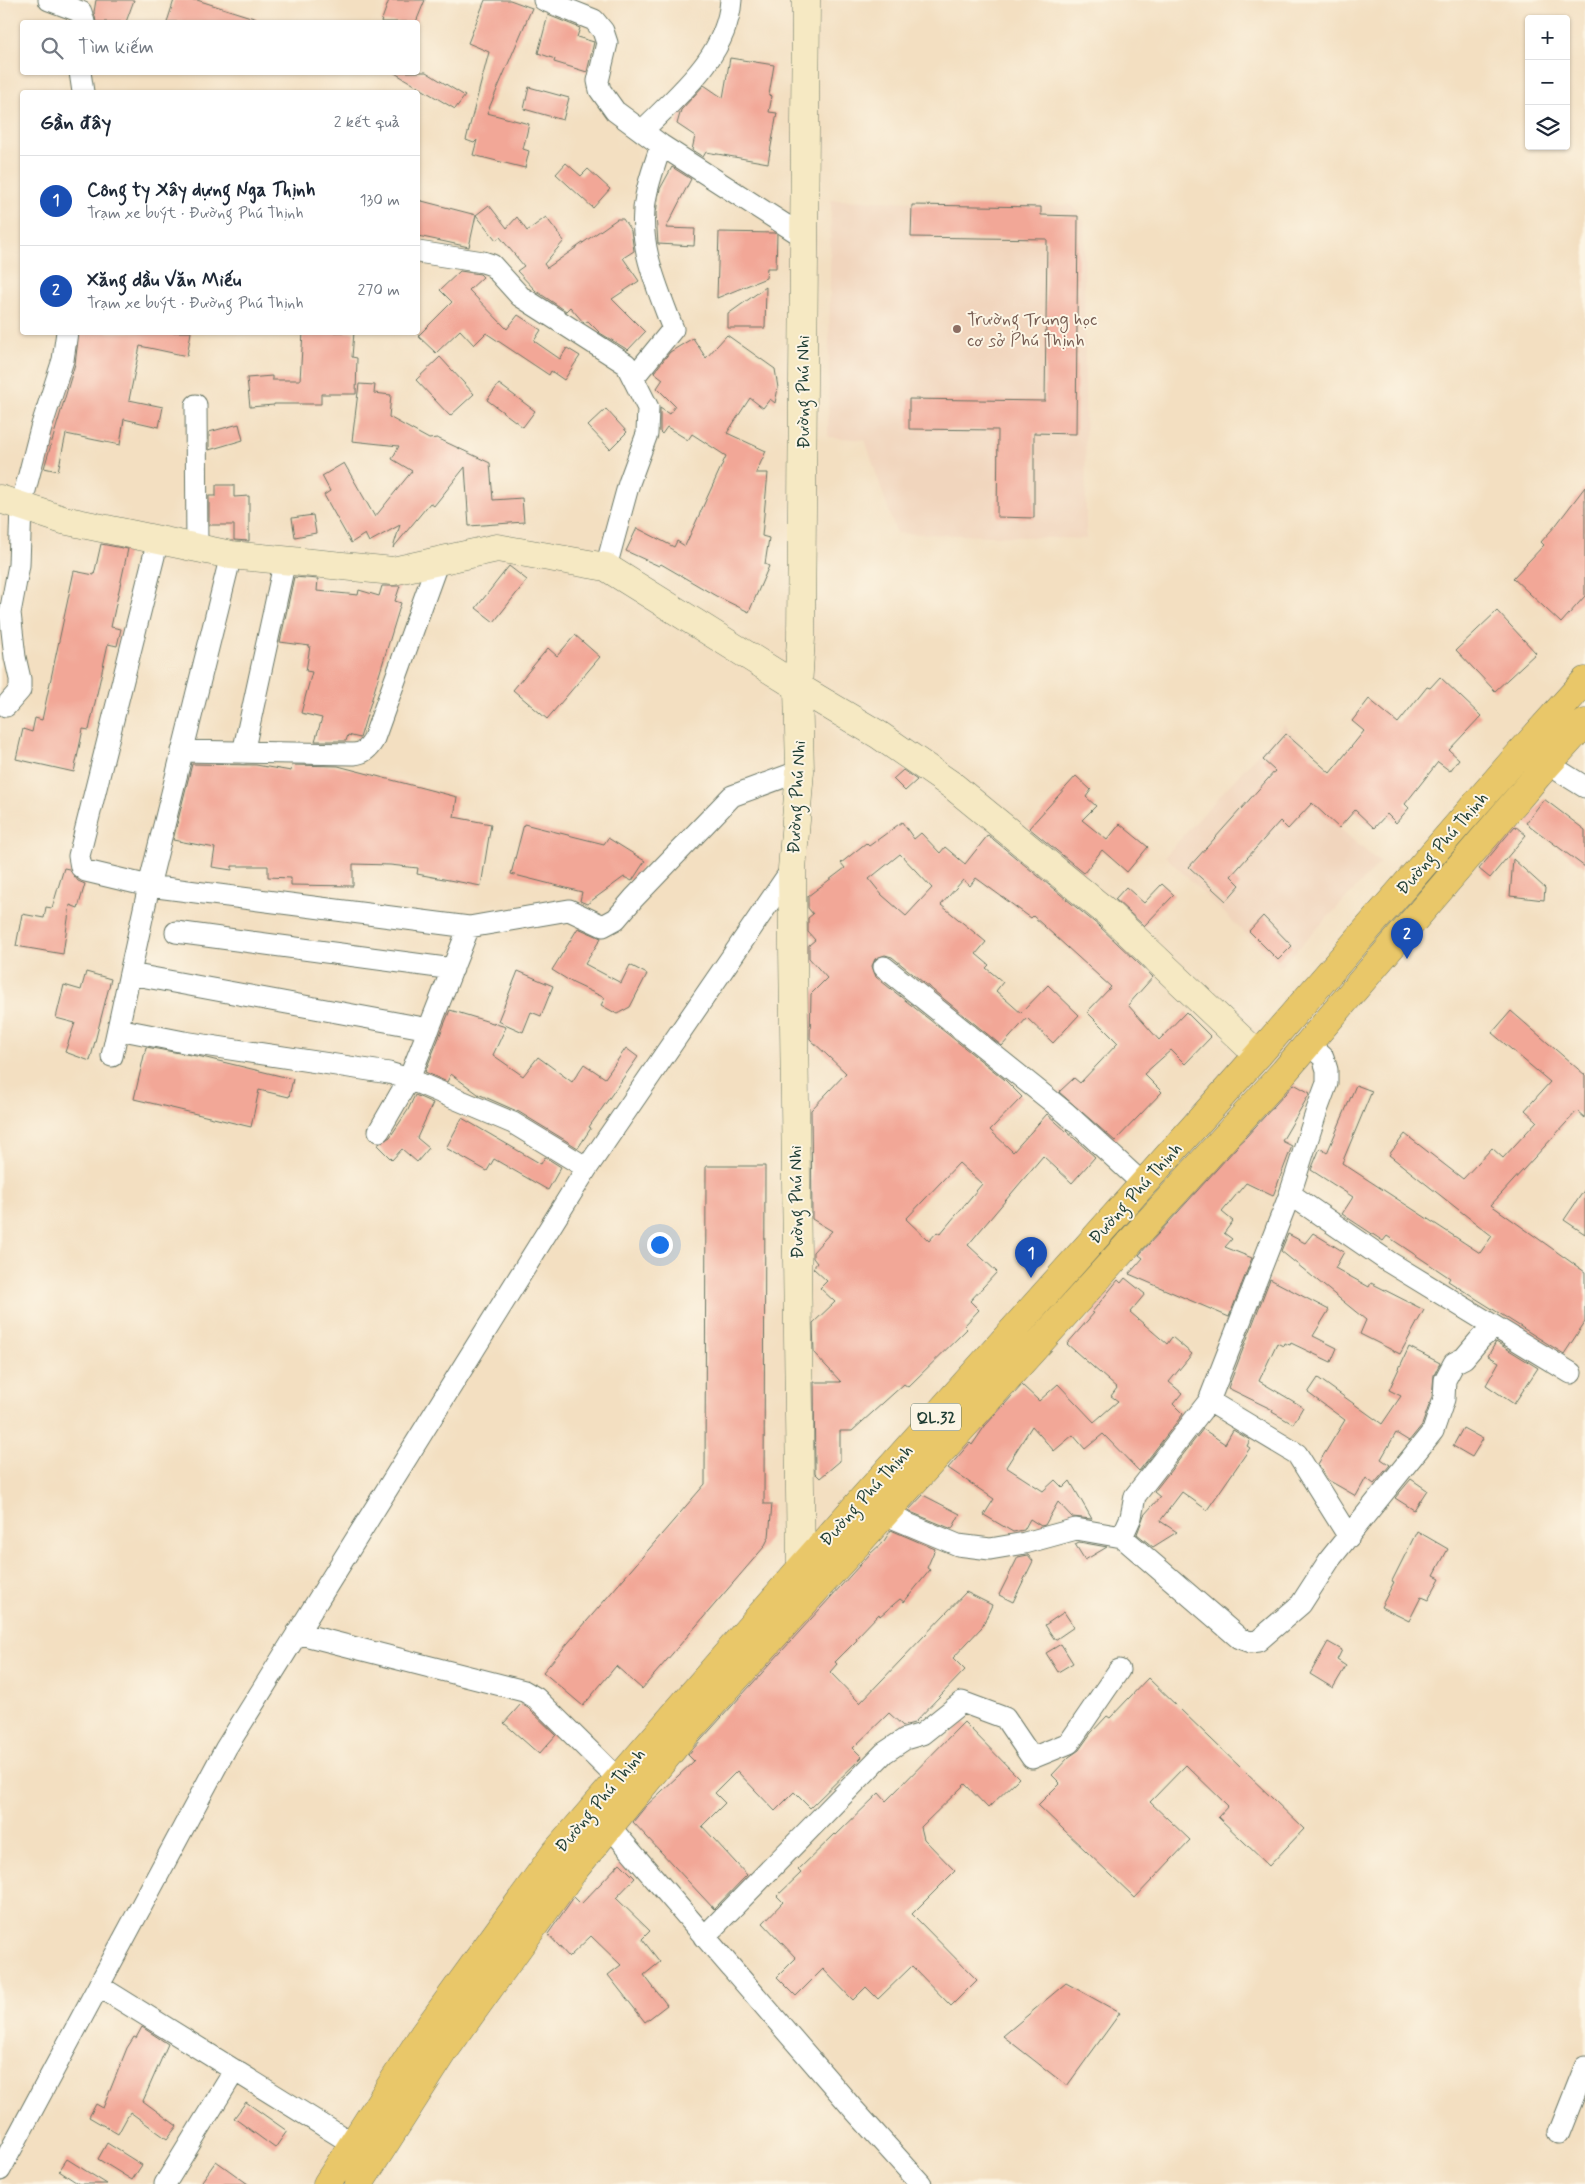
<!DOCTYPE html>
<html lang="vi">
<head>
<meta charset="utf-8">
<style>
  body { margin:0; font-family:Mynerve,sans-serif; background:#f2f2f3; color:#1f2937 }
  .controls { position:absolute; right:15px; top:15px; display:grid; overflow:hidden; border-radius:5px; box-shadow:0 1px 4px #0004 }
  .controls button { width:45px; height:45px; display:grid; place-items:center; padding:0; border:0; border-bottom:1px solid #e0e1e3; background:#fff; color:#1f2937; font:25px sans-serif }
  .you { position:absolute; left:659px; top:1244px; width:18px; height:18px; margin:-12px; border:4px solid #fff; border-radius:50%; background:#1a73e8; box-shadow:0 0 0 8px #1a73e833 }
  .badge { display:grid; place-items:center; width:32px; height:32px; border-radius:50%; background:#d93025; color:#fff; font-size:16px; font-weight:700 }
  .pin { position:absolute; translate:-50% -41px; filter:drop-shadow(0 1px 2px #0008) }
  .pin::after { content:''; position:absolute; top:26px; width:18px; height:15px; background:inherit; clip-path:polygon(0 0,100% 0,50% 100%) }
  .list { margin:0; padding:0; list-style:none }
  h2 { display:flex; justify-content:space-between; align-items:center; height:65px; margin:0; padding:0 20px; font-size:21px }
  h2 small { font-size:16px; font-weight:400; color:#747a83 }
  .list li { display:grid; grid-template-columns:32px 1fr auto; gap:15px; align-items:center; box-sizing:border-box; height:90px; padding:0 20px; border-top:1px solid #e0e1e3 }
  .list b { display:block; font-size:19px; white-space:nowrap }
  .list p { margin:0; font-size:16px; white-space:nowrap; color:#747a83 }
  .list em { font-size:16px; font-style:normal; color:#747a83 }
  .icon { flex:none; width:28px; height:28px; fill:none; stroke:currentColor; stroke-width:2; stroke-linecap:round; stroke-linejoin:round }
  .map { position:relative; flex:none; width:1585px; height:2184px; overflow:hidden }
  .search { position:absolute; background:#fff; box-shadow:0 1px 4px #0004; left:20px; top:20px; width:400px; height:55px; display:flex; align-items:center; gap:12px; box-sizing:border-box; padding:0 18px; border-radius:5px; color:#747a83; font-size:19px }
  .panel { position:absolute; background:#fff; box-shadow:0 1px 4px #0004; left:20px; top:90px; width:400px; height:245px; border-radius:5px }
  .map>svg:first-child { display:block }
  .built { fill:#f1d5bd }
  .building { fill:#f2a797; fill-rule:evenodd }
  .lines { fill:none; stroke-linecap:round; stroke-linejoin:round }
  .street-casing { stroke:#697665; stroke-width:23 }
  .secondary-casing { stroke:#697665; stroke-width:29 }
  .highway-casing { stroke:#697665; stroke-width:29 }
  .street { stroke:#fff; stroke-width:21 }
  .secondary { stroke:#f6e9c3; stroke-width:28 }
  .highway { stroke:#e9c769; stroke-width:28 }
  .education-dot { fill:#8d6e63; stroke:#fcf5e5; stroke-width:2 }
  .labels { text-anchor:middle; stroke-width:4; stroke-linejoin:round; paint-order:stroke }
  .shield { fill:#fcf5e5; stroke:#617469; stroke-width:1 }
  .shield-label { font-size:16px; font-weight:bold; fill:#1f3d34 }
  .education-label { font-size:18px; fill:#785e54; stroke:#fcf5e5; text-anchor:start }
  .street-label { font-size:18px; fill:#1f3d34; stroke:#fcf5e5 }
</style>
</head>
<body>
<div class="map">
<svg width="1585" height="2184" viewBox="0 0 1585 2184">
  <rect width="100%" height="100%" fill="#fcf5e5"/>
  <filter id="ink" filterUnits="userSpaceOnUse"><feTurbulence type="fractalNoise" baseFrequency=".02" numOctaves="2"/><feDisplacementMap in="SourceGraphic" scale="10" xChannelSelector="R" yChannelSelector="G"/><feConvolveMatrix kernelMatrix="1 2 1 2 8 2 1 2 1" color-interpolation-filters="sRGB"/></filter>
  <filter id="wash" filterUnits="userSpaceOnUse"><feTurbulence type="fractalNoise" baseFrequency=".0096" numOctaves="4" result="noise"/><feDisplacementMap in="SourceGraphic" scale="20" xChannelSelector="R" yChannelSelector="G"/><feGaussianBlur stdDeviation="1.12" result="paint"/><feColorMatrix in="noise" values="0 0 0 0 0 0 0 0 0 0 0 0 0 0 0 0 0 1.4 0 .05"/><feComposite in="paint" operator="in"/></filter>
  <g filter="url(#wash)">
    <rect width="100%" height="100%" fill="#f3dfc1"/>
    <path class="built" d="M831,200L1072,205L1084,221L1086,539L896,533L865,440L828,437Z
      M1284,725L1362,802L1339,828L1380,863L1280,967L1165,856Z"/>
    <g id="blocks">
      <path class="building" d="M96,0H134L126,22H96L94,12Z
        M174,0H197L257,19L256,22H167Z
        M389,0H425L416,22H381Z
        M485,0H510L532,8L487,113L529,124L523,149L529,151L525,168L473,155L477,140L474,143L466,140L489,52L468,43Z
        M548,15L580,28L577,37L594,42L587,72L554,62L555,59L538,53Z
        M730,58L774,65L769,95L772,96L769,112L777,113L768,163L706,152L703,157L692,150L695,136L677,124L681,110L704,85L723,98Z
        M393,72H426L465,96L455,109Z
        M529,87L569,98L563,120L524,109Z
        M566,163L581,176L588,169L610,189L593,208L556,174Z
        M672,167L691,179L666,228L695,229L694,246L658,244L656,214L658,198L660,189Z
        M418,200L476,215L469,247L418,236Z
        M489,205L507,228L517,217L527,231L546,217L564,241L544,264L547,268L617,219H623L631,231L634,251L623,258L639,281L612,299L645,332L628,350L600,333L588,321L584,323L570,307L566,311L536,291L517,271L524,266L500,237L496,240L476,215Z
        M912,205L1041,207V215L1078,216L1076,434L1034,433V518L997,517L998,430L909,429V399L1045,401L1047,239L911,237Z
        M719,232L775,233L777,234L776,268H767L766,278L717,298Z
        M460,271L480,274L483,277L469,290L507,329L518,315L541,330L534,341L560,359L567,348L580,356L564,380L551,371L549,375L486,333L474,345L460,330L436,353L418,336L452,302L440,290Z
        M766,287L765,328H728V314Z
        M79,332H191L187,356L140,346L129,400L163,407L159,427L124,419L120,445L66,434L58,471L44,468L75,364Z
        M303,332H354L352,357L357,358L356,394H321V404H274V405L250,407L247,378L272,376V380H300Z
        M727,335L775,369L778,388L775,403L770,399L763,408L750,398L727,433L766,451L756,473H768L762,536L769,538L765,564L769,566L749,612L716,596L661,564L659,566L626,551L637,528L674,547L677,541L685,546L726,456L692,434L688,440L667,427L662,434L660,432V408L669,414L675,406L657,388L663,379L654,372L670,352L693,338L706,358Z
        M440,357L474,394L450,416L416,380Z
        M359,384L375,385L374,393L391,395L389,417L429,439L437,438L490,463L493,500L522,498L524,522L469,526L465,467L434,506L430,503L393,548L400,525L369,542L365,534L351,543L324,495L330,491L322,476L344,463L375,517L412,471L392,459L399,446L352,441Z
        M499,384L535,411L523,427L487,400Z
        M606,409L627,432L610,449L588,426Z
        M239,424L243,440L209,450V432Z
        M216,485H234V497L249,496V541L234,540V525H209V496H216Z
        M1585,487V596L1561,623L1513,578L1544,545L1541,542L1556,525Z
        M313,515L316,533L295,537L292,518Z
        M101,544L128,549L111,627L121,629L117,646L108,644L89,730L83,729L74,772L16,759L23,729L32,732L35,718L42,720L74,571L94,575Z
        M509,566L527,580L494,622L476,608Z
        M294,577L318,579L317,591L358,595L359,590L379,596L382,586H400L395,601L401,603L360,738L348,735L346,741H315L322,718L301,713L312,672L306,671L310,646L280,642Z
        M1497,611L1536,653L1495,691L1456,650Z
        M575,635L600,657L547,719L513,690L548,648L557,656Z
        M1440,677L1481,716L1449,750L1459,759L1450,771L1438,762L1405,804L1409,808L1396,823L1387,814L1374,828L1355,810L1339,828L1312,803L1288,829L1280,821L1231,876L1240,885L1226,901L1189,867L1275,771L1263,760L1286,734L1330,773L1364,731L1352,721L1369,699L1398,723L1427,687L1430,688Z
        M192,764L256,765L291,771L292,765L338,766L457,797L454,817L491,824L481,886L417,874L418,868L390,865L353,864V886L291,885V878L268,877V866H232V870L212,867L215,848L173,840Z
        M903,770L917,780L905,791L893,779Z
        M1076,776L1091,790L1086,797L1096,806L1082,820L1107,840L1120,824L1148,847L1127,872L1102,850L1084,873L1029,828Z
        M1544,799L1585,830V867L1526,823Z
        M902,822L914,839L921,833L940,853L945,847L965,864L988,835L1099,926L1153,977L1128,1005L1159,1040L1186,1012L1211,1037L1185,1064L1171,1050L1144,1074L1162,1092L1115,1141L1059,1092L1074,1078L1080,1083L1118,1043L1087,1012L1111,987L1033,916L1031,918L976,878L970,886L963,880L941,905L986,942L976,954L989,965L986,968L1003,982L996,991L1021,1013L1048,985L1079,1015L1053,1043L1027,1018L1002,1046L892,957L885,955L875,959L872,966L876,977L1004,1079L1022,1097L990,1130L1013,1152L1047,1114L1095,1157L1072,1183L1043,1156L968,1245L997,1272L970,1301L979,1310L964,1326L967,1329L908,1387L904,1384L852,1431H840V1461L820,1478L815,1473L814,1382H841L814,1353L813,1323L835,1302L820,1288L827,1281L813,1268L817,1263L813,1258V1252L832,1231L812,1219L811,1110L846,1073L810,1039L811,994L827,978L809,958V945L815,940L808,932V918L813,914L808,908V896L845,868L841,863L866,843L869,846ZM900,854L932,888L906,916L882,895L869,879ZM959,1163L982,1184L940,1234L937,1232L929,1241L906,1219Z
        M524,824L604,844L608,838L645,861L632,881L624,877L587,904L580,901L582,892L511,874Z
        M1515,826L1526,835L1490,878L1479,869Z
        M1513,859L1545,888L1544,900L1510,896Z
        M64,868L69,869L78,881L85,884L78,908L70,905L63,954L16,946L22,914L44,918L46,907L52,908Z
        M1162,884L1174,895L1144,926L1115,899L1126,887L1144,903Z
        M1263,916L1292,946L1278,960L1249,931Z
        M578,928L601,938L585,964L621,983L630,965L647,974L630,1007L617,1014L601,1005L605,998L573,983L552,970Z
        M518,971L553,986L541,1016L531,1012L523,1032L498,1021Z
        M86,972L111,979L90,1061L65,1052L75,1023L56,1018L64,985L81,990Z
        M450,1010L506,1027L493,1055L523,1076L538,1057L572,1082L584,1064L605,1078L626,1048L638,1057L589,1127L591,1128L578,1148L519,1112L478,1094L451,1074L447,1082L425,1072Z
        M1511,1011L1585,1075V1118L1577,1111L1491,1205L1585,1272V1322L1564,1354L1448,1281L1450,1278L1387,1236L1383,1241L1342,1214L1353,1197L1311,1170L1320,1148L1327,1153L1356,1085L1372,1091L1342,1163L1480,1253L1492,1236L1389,1155L1405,1134L1463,1179L1492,1148L1503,1158L1537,1121L1525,1110L1550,1082L1492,1033Z
        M146,1047L202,1057L293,1079L289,1097L259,1090L251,1127L134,1099Z
        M1294,1084L1310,1093L1282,1141L1292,1146L1273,1196L1246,1183L1222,1212L1233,1221L1224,1233L1232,1239L1225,1247L1252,1258L1229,1317L1129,1274L1143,1258L1139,1255Z
        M415,1095L433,1103L417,1138L429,1148L417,1162L402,1149L392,1160L377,1145L390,1137L408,1110Z
        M462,1118L541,1164L545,1157L561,1167L548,1190L494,1159L487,1171L446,1148Z
        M706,1166H765L764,1504H772L769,1537L764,1547L642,1689L616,1666L583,1706L543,1672L705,1484Z
        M1585,1189V1234L1564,1220Z
        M1313,1233L1344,1252L1335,1268L1369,1287L1371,1283L1424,1310L1400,1354L1360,1334L1366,1320L1281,1251L1288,1234L1305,1243Z
        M1125,1278L1145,1294L1130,1312L1167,1344L1172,1337L1192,1354L1169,1382L1182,1393L1173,1404L1183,1414L1139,1471L1103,1434L1085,1449L1073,1435L1054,1451L1032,1426L1006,1467L1043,1491L1055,1480L1063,1488L1070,1481L1092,1519L1072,1517L1058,1502L1045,1525L1041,1526L1030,1519L1024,1530L1013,1532L984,1515L994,1499L948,1468L970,1443L972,1445L985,1426L1022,1385L1039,1401L1058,1384L1094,1422L1118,1401L1111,1396L1117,1388L1067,1344L1094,1313L1092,1312L1118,1280L1121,1283Z
        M1270,1279L1329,1310L1313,1336L1337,1348L1331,1362L1291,1343L1290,1345L1284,1343L1283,1346L1277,1343L1259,1381L1303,1407L1293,1424L1272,1412L1273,1410L1228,1388Z
        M1496,1342L1538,1368L1514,1404L1486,1385L1499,1362L1488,1356Z
        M1409,1347L1440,1363L1434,1375L1432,1397L1422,1425L1409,1441L1396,1433L1381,1459L1390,1465L1374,1484L1366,1478L1356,1496L1328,1480L1318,1464L1345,1420L1308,1393L1318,1378L1382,1424L1401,1396L1389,1390Z
        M1463,1428L1483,1439L1472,1457L1453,1446Z
        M1203,1429L1225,1444L1233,1430L1250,1440L1247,1446L1250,1448L1207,1510L1182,1492L1160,1521L1177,1532L1153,1547L1137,1534L1144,1515L1160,1497L1154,1492Z
        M1411,1479L1427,1490L1414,1510L1395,1498Z
        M923,1495L960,1514L952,1529L908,1511Z
        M891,1530L935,1549L927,1568L930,1570L904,1602L900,1599L880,1616L879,1614L856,1638L857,1640L835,1662L837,1664L830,1672L860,1703L966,1592L992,1605L982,1627L953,1658L965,1670L914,1723L903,1726L889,1713L853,1748L862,1757L810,1808L794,1792L775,1811L737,1771L715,1793L725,1803L702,1826L747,1875L714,1909L633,1822L646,1806L694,1761L688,1755L692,1750L870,1554L884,1541Z
        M1417,1531L1448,1549L1434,1575L1440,1578L1428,1600L1421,1597L1409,1621L1381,1607L1394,1582L1392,1581Z
        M1079,1542L1107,1547L1085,1560L1075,1544Z
        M1028,1555L1033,1561L1013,1602L999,1595L1018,1557Z
        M1064,1612L1074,1627L1055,1640L1045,1625Z
        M1328,1642L1342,1650L1337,1660L1346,1666L1333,1688L1310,1674Z
        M1061,1644L1073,1663L1058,1672L1046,1653Z
        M1148,1678L1304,1829L1269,1866L1218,1817L1228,1806L1186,1765L1150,1802L1190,1840L1135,1898L1038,1805L1060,1783L1052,1775L1069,1757L1079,1750L1091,1733L1107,1716L1110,1718Z
        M521,1704L528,1708L556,1735L539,1754L504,1723Z
        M964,1722L1019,1778L988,1808L965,1784L921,1827L924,1839L955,1871L912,1914L977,1980L951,2006L912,1966L878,1999L866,1987L853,2000L823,1969L796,1996L777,1977L796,1958L763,1923L783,1902L777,1896L801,1873L798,1870L835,1834L836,1835L879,1793L886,1801Z
        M620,1863L635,1878L616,1898L650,1931L642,1939L660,1962L644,1975L667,2005L645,2022L608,1975L621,1965L591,1936L569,1957L548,1934L574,1897L581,1904Z
        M1066,1983L1120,2013L1067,2086L1003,2036Z
        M142,2027L168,2044L143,2101L177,2126L167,2139L130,2112L118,2134L89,2117L96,2104L103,2108L127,2048L134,2037L136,2038Z
        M246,2102L287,2131L275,2148L234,2118Z
        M107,2143L142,2165L132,2180L98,2159Z
        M67,2159L107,2184H79L59,2171Z
        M216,2161L248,2184H200Z"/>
    </g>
  </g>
  <g filter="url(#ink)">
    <use href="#blocks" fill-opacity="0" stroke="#697665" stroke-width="1"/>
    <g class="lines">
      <g class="street-casing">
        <path id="street" d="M49,0L81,12L84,22
          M544,0L594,20L603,31L607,43L598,81L600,90L615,111L661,145L804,237
          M80,72L83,92
          M642,131C679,94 727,56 731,0
          M418,252L483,262L492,265L520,296L626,364L648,408L647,434L629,483L606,567
          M634,377L673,329C657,287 636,242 646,196C649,179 656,162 661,145
          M196,405L197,548
          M231,555L149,886L469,927L569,910L603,926L616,919L634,898L732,796L800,771
          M6,706L20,690V679L15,657L10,613L19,565L21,506L41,428L63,360L67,332
          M182,751L354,754C364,753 368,749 373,741L438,561
          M243,753L285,560
          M1548,764L1585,787
          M176,932L453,969
          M884,967L1066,1113L1143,1184
          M130,974L429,1029
          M118,1029L184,1042L389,1073L409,1079L513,1123L587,1168
          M112,1056L149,886L86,871L81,867L79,856L158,540
          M379,1131L409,1079L469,927
          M1290,1194L1389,1262L1571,1373
          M1209,1401L1297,1454L1349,1537
          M884,1514L958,1545L990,1549L1025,1543L1076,1529L1122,1537L1131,1517L1135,1496L1209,1401L1290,1194L1317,1110L1327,1083V1070L1323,1057L1308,1044
          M1122,1537L1239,1638L1250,1642L1258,1641L1301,1604L1330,1559L1433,1431L1444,1399L1445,1380L1454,1363L1464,1358L1481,1338L1495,1327
          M297,1633L524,1691L536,1698L618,1779
          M610,1827L855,2111L921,2184
          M704,1937L884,1753L905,1739L922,1734L962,1702L1005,1718L1032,1758L1069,1743L1119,1670
          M99,1986L353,2144
          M1559,2133L1585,2067
          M0,2170L226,1748L587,1168L792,869
          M165,2184L235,2070"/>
      </g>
      <g class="secondary-casing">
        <path id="secondary" d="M806,0L801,638L798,687L800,771L792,869L801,1568L814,1580
          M0,499L63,520L231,555L393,571L497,548L606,567L798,687L879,735L953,786L1109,914L1258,1055"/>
      </g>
      <g class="highway-casing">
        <path id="highway" d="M327,2184L423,2035L555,1853L801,1568L1258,1055L1514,760L1585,681
          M359,2184L445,2050L574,1870L680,1740L1284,1072L1538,775L1585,723"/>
      </g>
      <use href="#street" class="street"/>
      <use href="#secondary" class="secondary"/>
      <use href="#highway" class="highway"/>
    </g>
  </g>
  <circle class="education-dot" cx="957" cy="329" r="5"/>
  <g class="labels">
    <rect class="shield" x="911" y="1403.5" width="50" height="27" rx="4"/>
    <g class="shield-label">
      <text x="936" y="1423">QL.32</text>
    </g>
    <g class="education-label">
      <text x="967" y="325">Trường Trung học<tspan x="967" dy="21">cơ sở Phú Thịnh</tspan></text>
    </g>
    <g class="street-label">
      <text transform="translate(803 392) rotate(-90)" y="6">Đường Phú Nhi</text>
      <text transform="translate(796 797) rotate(-87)" y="6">Đường Phú Nhi</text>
      <text transform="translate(1442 843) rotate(-49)" y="6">Đường Phú Thịnh</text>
      <text transform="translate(1135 1193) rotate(-48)" y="6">Đường Phú Thịnh</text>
      <text transform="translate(796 1202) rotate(-91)" y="6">Đường Phú Nhi</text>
      <text transform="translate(866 1495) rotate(-48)" y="6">Đường Phú Thịnh</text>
      <text transform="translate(600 1800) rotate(-50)" y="6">Đường Phú Thịnh</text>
    </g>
  </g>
</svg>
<div class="controls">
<button>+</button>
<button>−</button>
<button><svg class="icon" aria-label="layers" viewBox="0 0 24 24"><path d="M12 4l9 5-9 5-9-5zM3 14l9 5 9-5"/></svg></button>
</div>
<div class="you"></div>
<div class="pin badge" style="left:1031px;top:1278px;background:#1a4fb4">1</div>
<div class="pin badge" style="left:1407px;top:959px;background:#1a4fb4">2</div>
<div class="search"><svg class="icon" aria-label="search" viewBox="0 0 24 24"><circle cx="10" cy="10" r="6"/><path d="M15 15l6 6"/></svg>Tìm kiếm</div>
<section class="panel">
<h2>Gần đây<small>2 kết quả</small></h2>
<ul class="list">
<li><span class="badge" style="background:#1a4fb4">1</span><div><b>Công ty Xây dựng Nga Thịnh</b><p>Trạm xe buýt · Đường Phú Thịnh</p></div><em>130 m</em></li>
<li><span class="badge" style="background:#1a4fb4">2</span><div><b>Xăng dầu Văn Miếu</b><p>Trạm xe buýt · Đường Phú Thịnh</p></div><em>270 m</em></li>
</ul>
</section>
</div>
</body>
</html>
